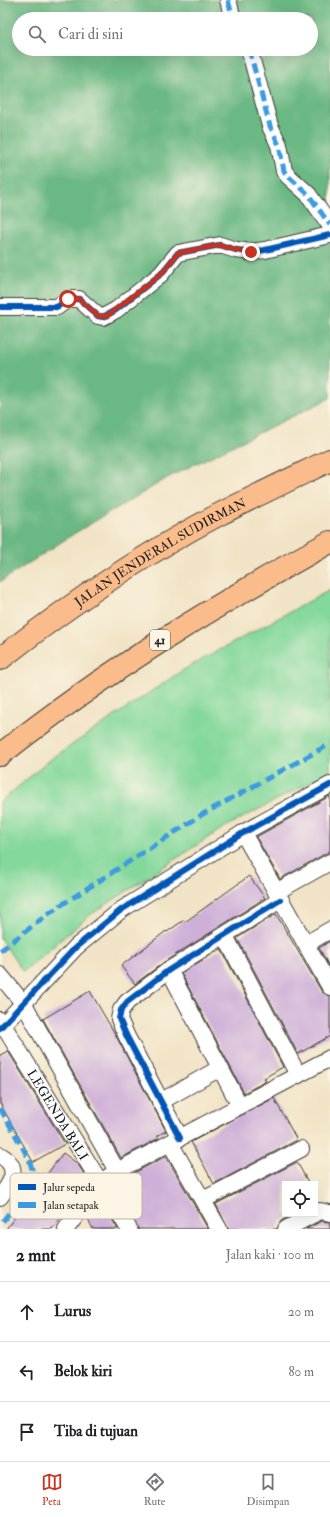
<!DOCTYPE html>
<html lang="id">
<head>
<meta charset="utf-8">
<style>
  body { margin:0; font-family:"IM FELL Double Pica",serif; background:#f6f6f6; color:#202124 }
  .controls { position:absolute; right:12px; bottom:12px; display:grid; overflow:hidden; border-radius:0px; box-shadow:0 4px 16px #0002 }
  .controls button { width:36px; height:36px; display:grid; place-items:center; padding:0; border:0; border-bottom:1px solid #e0e0e0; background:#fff; color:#202124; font:20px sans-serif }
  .stop { position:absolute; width:12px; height:12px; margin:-9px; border:3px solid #c8321e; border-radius:50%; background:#fff }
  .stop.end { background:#c8321e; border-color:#fff; box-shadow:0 1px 4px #0008 }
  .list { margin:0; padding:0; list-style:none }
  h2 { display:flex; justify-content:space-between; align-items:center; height:52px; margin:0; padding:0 16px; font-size:17px }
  h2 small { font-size:13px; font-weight:400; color:#757577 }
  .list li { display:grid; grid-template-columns:26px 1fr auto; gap:12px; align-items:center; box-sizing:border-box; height:60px; padding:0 16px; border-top:1px solid #e0e0e0 }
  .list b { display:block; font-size:15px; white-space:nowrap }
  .list em { font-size:13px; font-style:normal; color:#757577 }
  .icon { flex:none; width:22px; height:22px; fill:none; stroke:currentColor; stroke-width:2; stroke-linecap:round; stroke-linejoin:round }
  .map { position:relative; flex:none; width:330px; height:1229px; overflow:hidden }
  .search { position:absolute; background:#fff; box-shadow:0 4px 16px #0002; left:12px; right:12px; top:12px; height:44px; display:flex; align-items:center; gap:10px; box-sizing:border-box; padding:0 14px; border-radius:22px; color:#757577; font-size:15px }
  .sheet { height:232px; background:#fff }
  nav { display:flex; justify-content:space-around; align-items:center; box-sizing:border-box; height:56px; border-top:1px solid #e0e0e0; background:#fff; font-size:11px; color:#757577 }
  nav a { display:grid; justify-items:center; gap:2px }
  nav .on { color:#c8321e }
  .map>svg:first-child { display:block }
  .green { fill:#83d89b; stroke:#507a5c }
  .forest { fill:#6ab883; stroke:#436a50; fill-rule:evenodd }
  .building { fill:#cdafd8 }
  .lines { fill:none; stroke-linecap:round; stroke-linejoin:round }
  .minor-casing { stroke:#3c3a35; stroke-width:18 }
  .trunk-casing { stroke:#3c3a35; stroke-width:24 }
  .minor { stroke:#fff; stroke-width:16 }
  .trunk { stroke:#fabc8b; stroke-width:22 }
  .quiet { stroke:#3c9bdf; stroke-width:5; stroke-dasharray:10 5; stroke-linecap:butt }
  .cycleway-casing { stroke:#fcf5e5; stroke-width:8 }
  .cycleway { stroke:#0057b8; stroke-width:6 }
  .route { stroke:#c8321e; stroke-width:5 }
  .labels { text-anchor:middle; stroke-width:4; stroke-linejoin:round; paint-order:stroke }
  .shield { fill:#fcf5e5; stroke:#5f5d58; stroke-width:1 }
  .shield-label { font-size:12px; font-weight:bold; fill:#1c1c1c }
  .street-label { font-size:13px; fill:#1c1c1c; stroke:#fcf5e5 }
  .key { fill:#fcf5e5; stroke:#b9b4a9; stroke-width:1 }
  .key-label { font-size:11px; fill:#1c1c1c }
</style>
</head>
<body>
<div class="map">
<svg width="330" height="1229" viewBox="0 0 330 1229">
  <rect width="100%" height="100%" fill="#fcf5e5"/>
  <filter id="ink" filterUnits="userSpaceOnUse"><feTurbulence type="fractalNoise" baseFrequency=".025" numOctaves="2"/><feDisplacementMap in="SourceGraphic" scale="8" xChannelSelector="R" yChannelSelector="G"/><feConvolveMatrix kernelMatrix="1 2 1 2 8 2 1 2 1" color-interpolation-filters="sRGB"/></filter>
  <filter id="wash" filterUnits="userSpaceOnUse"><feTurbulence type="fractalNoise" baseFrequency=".012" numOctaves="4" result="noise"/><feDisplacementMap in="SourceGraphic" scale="16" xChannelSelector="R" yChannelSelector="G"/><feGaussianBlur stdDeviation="0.9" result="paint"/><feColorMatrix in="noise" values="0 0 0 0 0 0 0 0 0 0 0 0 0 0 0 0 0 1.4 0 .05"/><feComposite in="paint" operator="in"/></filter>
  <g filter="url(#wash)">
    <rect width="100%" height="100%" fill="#f1e3c5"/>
    <path class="green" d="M330,590V772L223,828L90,915L23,972L0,938V802L51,759L183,670Z"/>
    <path class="forest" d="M0,0H330V398L171,476L75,533L0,582ZM19,19H311V49H19Z"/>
    <g id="blocks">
      <path class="building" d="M330,796V851L280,879L256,837Z
        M249,876L265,898L164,962L135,984L121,966L166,931L167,932L184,920L185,922Z
        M276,914L322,992L330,996V1036L298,1054L237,938Z
        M330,941V968L319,948Z
        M221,949L283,1067L264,1078L266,1081L244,1093L181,973Z
        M90,991L115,1034L166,1131L157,1136L159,1138L121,1158L43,1019Z
        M8,1051L65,1144L33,1162L0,1103V1055Z
        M274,1098L297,1140L214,1184L191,1142Z
        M63,1153L78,1164L89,1182L52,1229H6Z
        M166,1156L208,1229H138L118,1193L122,1191L117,1182Z
        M297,1162L309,1184H285V1214H294L281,1221L277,1229H228L216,1204Z
        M101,1202L118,1229H93L87,1217L95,1206Z
        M322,1221L329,1222L330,1229H306Z"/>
    </g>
  </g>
  <g filter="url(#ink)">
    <use href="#blocks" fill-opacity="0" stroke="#3c3a35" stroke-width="1"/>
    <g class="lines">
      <g class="minor-casing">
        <g id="minor">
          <path d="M228,0L233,19"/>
          <path d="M249,49L270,126L279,145L284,171L288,176L308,194L330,225"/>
          <path d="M0,307H57L68,299H79L98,316L103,317L116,310L161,274L178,253L220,245L236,250L251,252L265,250L330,235"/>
          <path d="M243,833L330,987"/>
          <path d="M276,892L330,862"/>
          <path d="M225,936L298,1075"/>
          <path d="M306,944L330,930"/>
          <path d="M169,970L240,1106"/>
          <path d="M0,975L24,1004L117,1171"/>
          <path id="s1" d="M0,1020L129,1229"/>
          <path d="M0,1028L76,947L121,910L243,833L330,785"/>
          <path d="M160,1102L220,1068"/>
          <path d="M180,1138L127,1037L119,1019L121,1010L127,1002L169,970L280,900"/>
          <path d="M170,1143L219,1229"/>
          <path d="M0,1155C21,1167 12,1182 0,1197"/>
          <path d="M203,1200L301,1149"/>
          <path d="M315,1214L320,1211L330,1213"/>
          <path d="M66,1229L101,1182L117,1171L330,1058"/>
          <path d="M286,1229L314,1214"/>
        </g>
      </g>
      <g class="trunk-casing">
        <g id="trunk">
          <path id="s2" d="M0,659C68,606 142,555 218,515C255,496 293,478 330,460"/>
          <path d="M0,755C103,673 214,606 330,542"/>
        </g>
      </g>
      <use href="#minor" class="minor"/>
      <use href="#trunk" class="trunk"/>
      <path class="quiet" d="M228,0L233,19
        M249,49L270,126L279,145L284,171L288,176L308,194L330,225
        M0,951L52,911L203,814L330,744
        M0,1108L29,1159L32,1169L27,1189L0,1225"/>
      <g class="cycleway-casing">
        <path id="cycleway" d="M0,307H57L68,299H79L98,316L103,317L116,310L161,274L178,253L220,245L236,250L251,252L265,250L330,235
          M0,1028L76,947L121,910L243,833L330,785
          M180,1138L127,1037L119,1019L121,1010L127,1002L169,970L280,900"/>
      </g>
      <use href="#cycleway" class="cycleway"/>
    </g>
  </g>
  <g class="lines" filter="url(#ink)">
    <path class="route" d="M68,299H79L98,316H107L161,274L178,253L220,245L236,250L251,252"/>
  </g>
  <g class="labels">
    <rect class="shield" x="150" y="630" width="20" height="20" rx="3"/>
    <g class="shield-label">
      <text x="160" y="644">41</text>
    </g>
    <g class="street-label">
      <text dy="5" stroke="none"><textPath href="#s2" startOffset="193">JALAN JENDERAL SUDIRMAN</textPath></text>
      <text dy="5" stroke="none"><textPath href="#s1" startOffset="111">LEGENDA BALI</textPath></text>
    </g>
  </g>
  <rect x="10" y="1173" width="132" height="46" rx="6" class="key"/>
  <rect x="18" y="1184" width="18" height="6" fill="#0057b8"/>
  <rect x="18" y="1202" width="18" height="6" fill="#3c9bdf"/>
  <g class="key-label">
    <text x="43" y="1191">Jalur sepeda</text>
    <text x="43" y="1209">Jalan setapak</text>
  </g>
</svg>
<div class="controls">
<button><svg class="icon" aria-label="locate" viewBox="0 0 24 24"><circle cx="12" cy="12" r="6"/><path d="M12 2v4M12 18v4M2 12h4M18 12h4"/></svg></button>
</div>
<div class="stop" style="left:68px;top:299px"></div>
<div class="stop end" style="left:251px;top:252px"></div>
<div class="search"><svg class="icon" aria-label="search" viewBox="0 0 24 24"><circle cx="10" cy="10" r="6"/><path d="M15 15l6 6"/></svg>Cari di sini</div>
</div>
<section class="sheet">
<h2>2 mnt<small>Jalan kaki · 100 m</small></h2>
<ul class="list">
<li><svg class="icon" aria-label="ahead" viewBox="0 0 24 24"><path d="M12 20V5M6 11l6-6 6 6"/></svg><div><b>Lurus</b></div><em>20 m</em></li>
<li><svg class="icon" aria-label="left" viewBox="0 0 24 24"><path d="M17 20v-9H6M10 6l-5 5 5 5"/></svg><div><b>Belok kiri</b></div><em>80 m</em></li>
<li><svg class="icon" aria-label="arrive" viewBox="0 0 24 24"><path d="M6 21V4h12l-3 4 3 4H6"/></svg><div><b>Tiba di tujuan</b></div></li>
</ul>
</section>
<nav>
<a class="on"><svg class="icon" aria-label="map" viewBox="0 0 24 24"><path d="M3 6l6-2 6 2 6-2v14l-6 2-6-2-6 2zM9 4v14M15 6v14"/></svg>Peta</a>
<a><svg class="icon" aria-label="directions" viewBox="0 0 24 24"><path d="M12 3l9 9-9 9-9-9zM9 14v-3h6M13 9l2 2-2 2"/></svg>Rute</a>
<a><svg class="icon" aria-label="saved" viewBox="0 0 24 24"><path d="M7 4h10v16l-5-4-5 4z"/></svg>Disimpan</a>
</nav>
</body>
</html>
